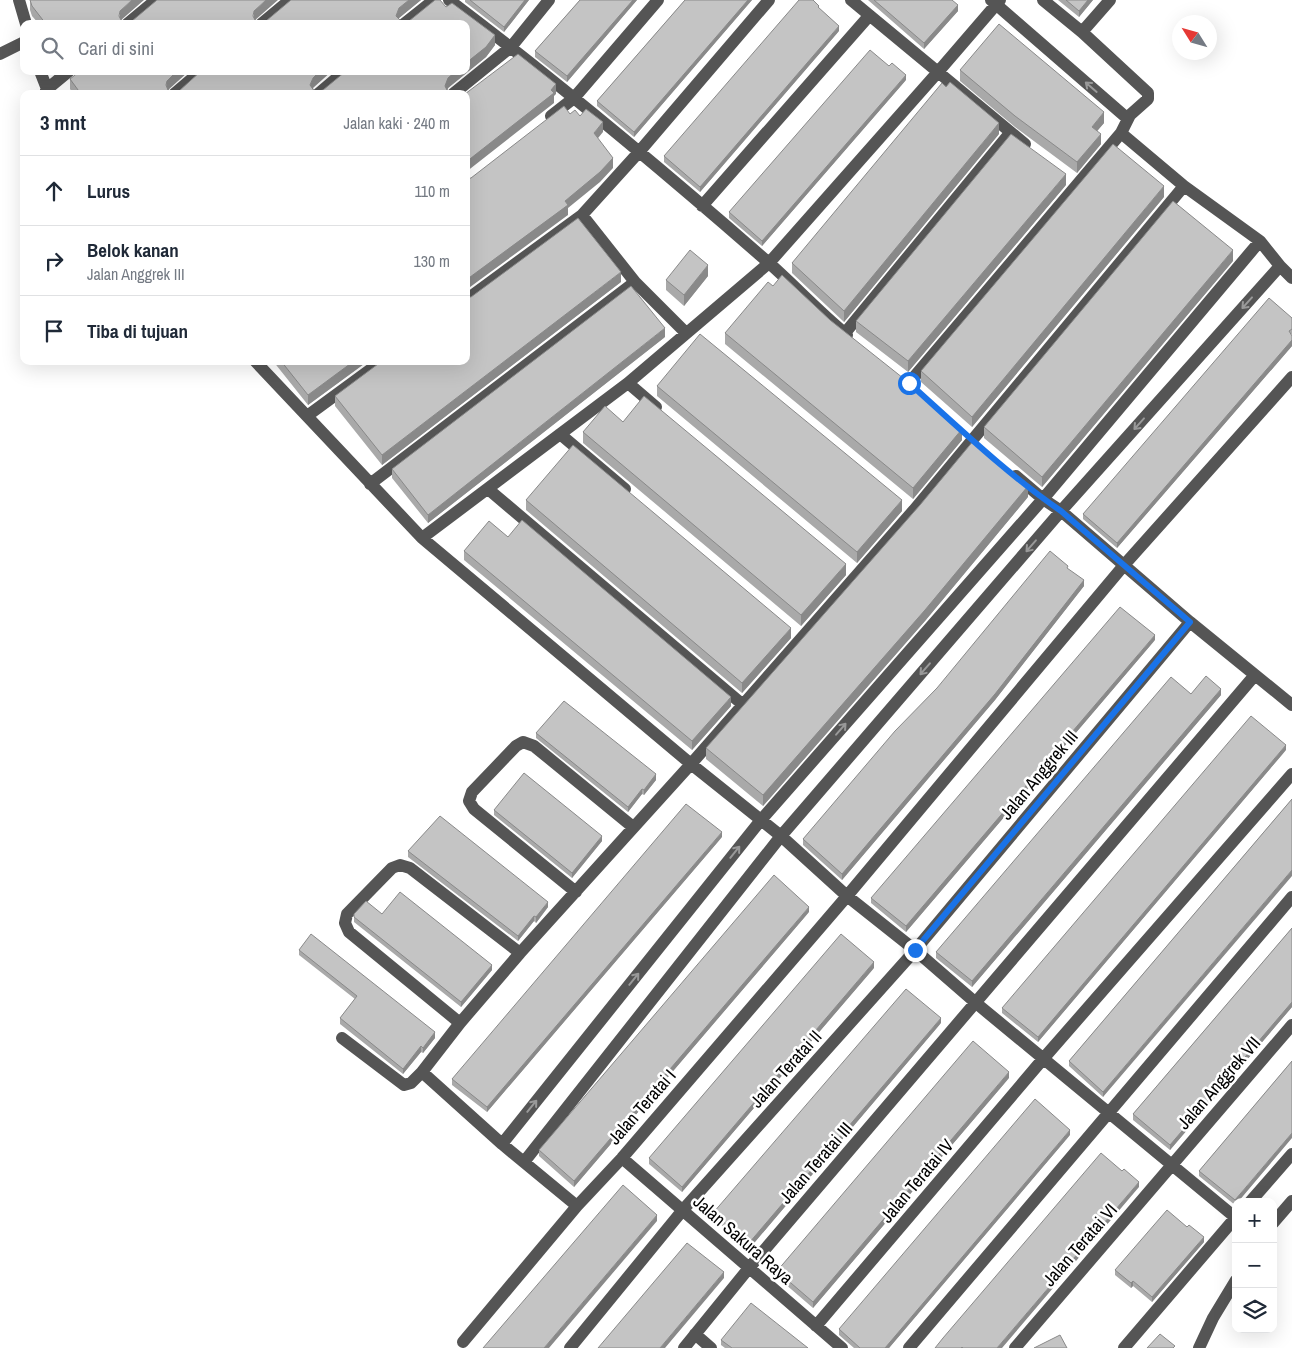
<!DOCTYPE html>
<html lang="id">
<head>
<meta charset="utf-8">
<style>
  body { margin:0; font-family:"Archivo Narrow",sans-serif; background:#f6f6f7; color:#1f2937 }
  .controls { position:absolute; right:15px; bottom:15px; display:grid; overflow:hidden; border-radius:10px; box-shadow:0 5px 20px #0002 }
  .controls button { width:45px; height:45px; display:grid; place-items:center; padding:0; border:0; border-bottom:1px solid #e0e1e3; background:#fff; color:#1f2937; font:25px sans-serif }
  .compass { position:absolute; left:1172px; top:15px; width:45px; height:45px; border-radius:50%; background:#fff; box-shadow:0 5px 20px #0002; rotate:307deg }
  .stop { position:absolute; width:15px; height:15px; margin:-11px; border:4px solid #1a73e8; border-radius:50%; background:#fff }
  .stop.end { background:#1a73e8; border-color:#fff; box-shadow:0 1px 5px #0008 }
  .list { margin:0; padding:0; list-style:none }
  h2 { display:flex; justify-content:space-between; align-items:center; height:65px; margin:0; padding:0 20px; font-size:21px }
  h2 small { font-size:16px; font-weight:400; color:#747a83 }
  .list li { display:grid; grid-template-columns:32px 1fr auto; gap:15px; align-items:center; box-sizing:border-box; height:70px; padding:0 20px; border-top:1px solid #e0e1e3 }
  .list b { display:block; font-size:19px; white-space:nowrap }
  .list p { margin:0; font-size:16px; white-space:nowrap; color:#747a83 }
  .list em { font-size:16px; font-style:normal; color:#747a83 }
  .icon { flex:none; width:28px; height:28px; fill:none; stroke:currentColor; stroke-width:2; stroke-linecap:round; stroke-linejoin:round }
  .map { position:relative; flex:none; width:1292px; height:1348px; overflow:hidden }
  .search { position:absolute; background:#fff; box-shadow:0 5px 20px #0002; left:20px; top:20px; width:450px; height:55px; display:flex; align-items:center; gap:12px; box-sizing:border-box; padding:0 18px; border-radius:10px; color:#747a83; font-size:19px }
  .panel { position:absolute; background:#fff; box-shadow:0 5px 20px #0002; left:20px; top:90px; width:450px; height:275px; border-radius:10px }
  .map>svg:first-child { display:block }
  .lines { fill:none; stroke-linecap:round; stroke-linejoin:round }
  .minor { stroke:#555; stroke-width:12 }
  .wall { fill:#a9a9a9 }
  .shaded-wall { fill:#898989 }
  .building { fill:#c4c4c4; stroke:#898989 }
  .oneway { stroke:#999 }
  .route { stroke:#1a73e8; stroke-width:6 }
  .labels { text-anchor:middle; stroke-width:5; stroke-linejoin:round; paint-order:stroke }
  .street-label { font-size:18px; fill:#000; stroke:#fff }
</style>
</head>
<body>
<div class="map">
<svg width="1292" height="1348" viewBox="0 0 1292 1348">
  <rect width="100%" height="100%" fill="#fff"/>
  <g class="lines">
    <path class="minor" d="M19,0L26,24
      M449,0C559,83 665,172 769,263C795,286 819,312 847,335
      M851,0L1025,144
      M991,0L1128,119
      M1043,0L1082,32L1148,93V99L1130,115L1121,133L1184,186L1260,241L1280,266L1292,278
      M127,24L156,0
      M261,24L290,0
      M404,24L434,0
      M1082,32L1110,0
      M0,54L24,42
      M40,71L49,94
      M46,90L69,71
      M174,94L201,71
      M318,94L345,71
      M453,94L511,47L549,0
      M551,116L574,98L658,0
      M702,206L869,16
      M582,215L635,282L686,333
      M466,300L582,215L639,152L769,0
      M845,333L1010,133
      M255,361L422,538L691,764L781,836L847,896L915,950L976,1003L1236,1218
      M628,383L656,407
      M909,383L1121,133
      M307,416L382,361
      M560,434L625,489
      M1016,476L1043,499L1061,511L1190,622L1292,705
      M370,484L635,282
      M488,489L742,704
      M422,538L628,383L769,263L938,72L1000,0
      M576,892L474,809L469,801L472,792L516,746L523,742L534,746L633,827
      M460,1023L349,932L345,923L347,914L392,868L400,865L410,868L520,953
      M342,1038L404,1085L411,1083L422,1072L460,1023L520,953L691,764L914,510L1184,186
      M422,1072L502,1144L577,1206
      M502,1144L761,820L1043,499L1260,241
      M622,1158L842,1348
      M524,1162L781,836L1061,511L1280,266
      M1250,1202L1292,1154
      M1273,1223L1292,1201
      M816,1326L1043,1059L1292,774
      M695,1334L711,1348
      M463,1342L577,1206L622,1158L842,902L1125,564L1292,377
      M570,1348L682,1211L911,955L1190,622
      M684,1348L749,1268L1255,675
      M909,1348L1292,897
      M1015,1348L1292,1025
      M1124,1348L1236,1217
      M1199,1348L1213,1318L1236,1280"/>
  </g>
  <path class="wall" d="M30,0L121,19L125,22L255,19L259,22L266,21L291,0H421L399,18V19L401,21H409L446,7L495,45L486,57L448,88L447,90L452,94H73L70,89V79L78,73L77,71H189L168,89L172,92L313,88L315,92L323,90L466,24H39L32,16L30,10Z
    M465,0H529L504,32L465,2Z
    M580,0H637L567,82L535,57V51Z
    M685,0H752L634,137L597,106V101Z
    M868,0H952L958,11L924,49Z
    M1058,0H1093L1079,17Z
    M839,31L700,192L664,162V156Z
    M960,70L1104,123L1097,131L1101,144L1077,173L1015,127L960,81Z
    M906,80L762,246L729,218V212Z
    M999,134L844,322L792,273V263Z
    M1066,185L908,372L856,332V321Z
    M1164,197L972,427L921,382V371Z
    M1233,261L1042,487L984,438V427Z
    M708,276L684,306L666,290V280Z
    M621,282L382,465L335,406V396Z
    M773,286L962,440L913,499L725,344V333Z
    M1292,318V334L1291,335L1292,346L1117,548L1083,519V514Z
    M665,337L428,523L392,478V469Z
    M273,361H368L308,405Z
    M657,386L902,511L857,563L657,396Z
    M623,422L846,575L801,626L583,443V432Z
    M1028,497L925,621L763,806L706,759V748Z
    M526,500L791,638L742,693L526,510Z
    M508,537L731,706L692,750L464,560V551Z
    M1068,569L1084,586L995,700L842,880L803,845V839Z
    M1155,640L906,932L871,903V898Z
    M1191,694L1221,695L972,987L936,958V952Z
    M536,733L656,780L644,795L642,794L628,812L536,738Z
    M1286,750L1038,1042L1002,1013V1008Z
    M1292,799L1103,1097L1069,1066V1061Z
    M494,810L602,841L572,878L494,815Z
    M722,837L487,1112L452,1085V1079Z
    M408,851L548,907L536,923L534,921L518,941L408,857Z
    M809,912L574,1187L539,1156V1150Z
    M382,914L492,970L461,1007L354,922V917Z
    M1292,928V1007L1170,1150L1133,1120V1114Z
    M299,950L435,1038L423,1053L421,1052L403,1074L340,1024V1018L355,999L299,955Z
    M874,968L682,1192L649,1164V1158Z
    M941,1023L749,1249L713,1218V1213Z
    M1292,1061L1236,1202L1235,1205L1199,1176V1171Z
    M1009,1078L813,1308L777,1277V1271Z
    M1070,1135L889,1348H854L839,1335V1329Z
    M1204,1242L1152,1302L1133,1286L1131,1288L1115,1275V1270Z
    M721,1340L808,1348H725L721,1345Z"/>
  <path class="shaded-wall" d="M132,0H144L120,21L119,24L120,11Z
    M266,0H278L254,21L253,24L254,11Z
    M409,0H421L399,18L397,24L396,16L399,8Z
    M525,0H529L504,32V27Z
    M633,0H637L567,82V76Z
    M748,0H752L634,137V132Z
    M1088,0H1093L1079,17V11Z
    M958,5V11L924,49V43Z
    M839,26V31L700,192V187Z
    M495,35V45L486,57L448,88L446,94L445,86L448,78L456,71H466V63Z
    M177,71H189L167,91V81Z
    M320,71H332L313,88L310,94V85L313,78Z
    M906,75V80L762,246V241Z
    M556,84V94L554,96V103L466,172V162L551,90Z
    M1104,112V123L1092,137V127Z
    M603,122V132L594,143V133Z
    M999,123V134L844,322V311Z
    M1101,134V144L1077,173V162Z
    M613,158V168L600,182L568,208V215L466,290V280L565,201Z
    M1066,174V185L908,372V361Z
    M1164,186V197L972,427V417Z
    M1233,250V261L1042,487V477Z
    M708,265V276L684,306V295Z
    M621,272V282L382,465V455Z
    M665,328V337L428,523V515Z
    M1292,340V346L1117,548V543Z
    M354,361H368L308,405V395Z
    M962,429V440L913,499V488Z
    M1028,486V497L925,621L763,806V795Z
    M902,500V511L857,563V552Z
    M846,564V575L801,626V615Z
    M1084,580V586L995,700L842,880V874Z
    M791,628V638L742,693V683Z
    M1155,635V640L906,932V926Z
    M1221,689V695L972,987V981Z
    M731,697V706L692,750V741Z
    M1286,745V750L1038,1042V1037Z
    M656,774V780L644,795V790Z
    M642,789V794L628,812V807Z
    M722,832V837L487,1112V1107Z
    M602,836V841L572,878V873Z
    M1292,870V876L1103,1097V1092Z
    M548,902V907L536,923V917Z
    M809,907V912L574,1187V1181Z
    M534,916V921L518,941V936Z
    M874,962V968L682,1192V1187Z
    M492,965V970L461,1007V1002Z
    M1292,1002V1007L1170,1150V1145Z
    M941,1018V1023L749,1249V1243Z
    M435,1032V1038L423,1053V1048Z
    M421,1046V1052L403,1074V1069Z
    M1009,1072V1078L813,1308V1302Z
    M1070,1130V1135L889,1348H885Z
    M1292,1133V1138L1238,1202H1236L1235,1205V1200Z
    M1139,1182V1187L1002,1348H997Z
    M657,1215V1221L549,1348H544Z
    M1204,1237V1242L1152,1302V1297Z
    M724,1272V1278L665,1348H660Z
    M1133,1281V1286L1131,1288V1283Z"/>
  <path class="building" d="M30,0H132L120,11L119,16L121,20L125,22L132,21L157,0H266L254,11L253,16L255,20L259,22L266,21L291,0H409L399,8L396,16L401,21H409L435,0H440L446,7L452,3L495,35L486,47L466,63V24H46L32,6Z
    M470,0H525L504,27Z
    M580,0H633L567,76L535,51Z
    M685,0H748L634,132L597,101Z
    M799,0H813L819,6L818,7L839,26L700,187L664,156Z
    M874,0H952L958,5L924,43Z
    M1066,0H1088L1079,11Z
    M999,24L1104,112L1092,127L1101,134L1077,162L1015,116L960,70Z
    M870,50L889,66L892,63L906,75L762,241L729,212Z
    M518,54L556,84L551,90L554,93L466,162V94H465Z
    M80,71H177L167,81L166,85L168,90L172,92L179,91L201,71H320L313,78L310,85L315,92L323,90L346,71H456L448,78L445,86L447,90L452,92L451,94H81L70,79Z
    M950,82L999,123L844,311L792,263L942,83L946,87Z
    M564,106L570,114L575,110L580,116L586,109L603,122L594,133L613,158L600,172L565,201L568,205L466,280V179L471,178Z
    M1011,134L1066,174L908,361L856,321Z
    M1113,144L1164,186L972,417L921,371Z
    M1173,201L1233,250L1042,477L984,427Z
    M578,218L621,272L382,455L335,396L382,361H466V297H471Z
    M690,250L708,265L684,295L666,280Z
    M782,275L830,320L903,378L962,429L913,488L725,333L768,282L773,286Z
    M631,286L665,328L428,515L392,469Z
    M1269,298L1292,318V329L1289,331L1292,336V340L1117,543L1083,514Z
    M700,334L902,500L857,552L657,386Z
    M281,361H354L308,395Z
    M644,396L846,564L801,615L583,432L605,406L623,422Z
    M974,440L1028,486L925,610L763,795L706,748L920,505Z
    M573,445L791,628L742,683L526,500Z
    M522,520L731,697L692,741L464,551L489,521L508,537Z
    M1050,551L1068,566L1067,568L1084,580L995,694L842,874L803,839L895,731L937,688Z
    M1120,607L1155,635L906,926L871,898Z
    M1206,676L1221,689L972,981L936,952L1171,677L1191,694Z
    M564,701L656,774L644,790L642,789L628,807L536,733Z
    M1251,716L1286,745L1038,1037L1002,1008Z
    M524,773L602,836L572,873L494,810Z
    M1292,799V870L1103,1092L1069,1061Z
    M686,804L722,832L487,1107L452,1079Z
    M440,816L548,902L536,917L534,916L518,936L408,851Z
    M774,875L809,907L574,1181L539,1150Z
    M400,892L492,965L461,1002L354,917V914L366,901L382,914Z
    M1292,928V1002L1170,1145L1133,1114Z
    M311,934L435,1032L423,1048L421,1046L403,1069L340,1018L357,996L299,950Z
    M841,934L874,962L682,1187L649,1158Z
    M906,989L941,1018L749,1243L713,1213Z
    M973,1041L1009,1072L813,1302L777,1271Z
    M1292,1061V1133L1235,1200L1199,1171Z
    M1035,1099L1070,1130L885,1348H860L839,1329Z
    M1101,1153L1122,1171L1124,1169L1139,1182L997,1348H963L962,1347L961,1348H935L943,1338Z
    M623,1185L657,1215L544,1348H483Z
    M1167,1210L1187,1227L1189,1225L1204,1237L1152,1297L1133,1281L1131,1283L1115,1270Z
    M687,1243L724,1272L660,1348H598Z
    M751,1303L808,1348H732L721,1340Z
    M1160,1334L1175,1346L1173,1348H1147Z
    M1060,1335L1067,1348H1034Z"/>
  <defs><path id="oneway-shaft" d="M-6 0H5M1.5-3L5.5 0L1.5 3" fill="none" stroke-width="1.6" stroke-linecap="round" stroke-linejoin="round" transform="scale(1.25)"/></defs>
  <g class="oneway">
    <use href="#oneway-shaft" transform="translate(1091 87) rotate(-139)"/>
    <use href="#oneway-shaft" transform="translate(1247 303) rotate(132)"/>
    <use href="#oneway-shaft" transform="translate(1139 424) rotate(132)"/>
    <use href="#oneway-shaft" transform="translate(1031 546) rotate(131)"/>
    <use href="#oneway-shaft" transform="translate(925 669) rotate(131)"/>
    <use href="#oneway-shaft" transform="translate(841 729) rotate(-49)"/>
    <use href="#oneway-shaft" transform="translate(735 852) rotate(-51)"/>
    <use href="#oneway-shaft" transform="translate(634 979) rotate(-51)"/>
    <use href="#oneway-shaft" transform="translate(532 1106) rotate(-51)"/>
  </g>
  <g class="lines">
    <path class="route" d="M909,383C958,427 1007,474 1061,511L1190,622L915,950"/>
  </g>
  <g class="labels">
    <g class="street-label">
      <text transform="translate(1039 775) rotate(-50)" y="6">Jalan Anggrek III</text>
      <text transform="translate(786 1069) rotate(-48)" y="6">Jalan Teratai II</text>
      <text transform="translate(1219 1083) rotate(-49)" y="6">Jalan Anggrek VII</text>
      <text transform="translate(642 1107) rotate(-49)" y="6">Jalan Teratai I</text>
      <text transform="translate(816 1163) rotate(-49)" y="6">Jalan Teratai III</text>
      <text transform="translate(917 1181) rotate(-50)" y="6">Jalan Teratai IV</text>
      <text transform="translate(743 1240) rotate(41)" y="6">Jalan Sakura Raya</text>
      <text transform="translate(1080 1245) rotate(-49)" y="6">Jalan Teratai VI</text>
    </g>
  </g>
</svg>
<div class="controls">
<button>+</button>
<button>−</button>
<button><svg class="icon" aria-label="layers" viewBox="0 0 24 24"><path d="M12 4l9 5-9 5-9-5zM3 14l9 5 9-5"/></svg></button>
</div>
<svg class="compass" viewBox="-18 -18 36 36"><path d="M0-13l5 13h-10z" fill="#e53935"/><path d="M0 13l5-13h-10z" fill="#747a83"/></svg>
<div class="stop" style="left:909px;top:383px"></div>
<div class="stop end" style="left:915px;top:950px"></div>
<div class="search"><svg class="icon" aria-label="search" viewBox="0 0 24 24"><circle cx="10" cy="10" r="6"/><path d="M15 15l6 6"/></svg>Cari di sini</div>
<section class="panel">
<h2>3 mnt<small>Jalan kaki · 240 m</small></h2>
<ul class="list">
<li><svg class="icon" aria-label="ahead" viewBox="0 0 24 24"><path d="M12 20V5M6 11l6-6 6 6"/></svg><div><b>Lurus</b></div><em>110 m</em></li>
<li><svg class="icon" aria-label="right" viewBox="0 0 24 24"><path d="M7 20v-9h11M14 6l5 5-5 5"/></svg><div><b>Belok kanan</b><p>Jalan Anggrek III</p></div><em>130 m</em></li>
<li><svg class="icon" aria-label="arrive" viewBox="0 0 24 24"><path d="M6 21V4h12l-3 4 3 4H6"/></svg><div><b>Tiba di tujuan</b></div></li>
</ul>
</section>
</div>
</body>
</html>
